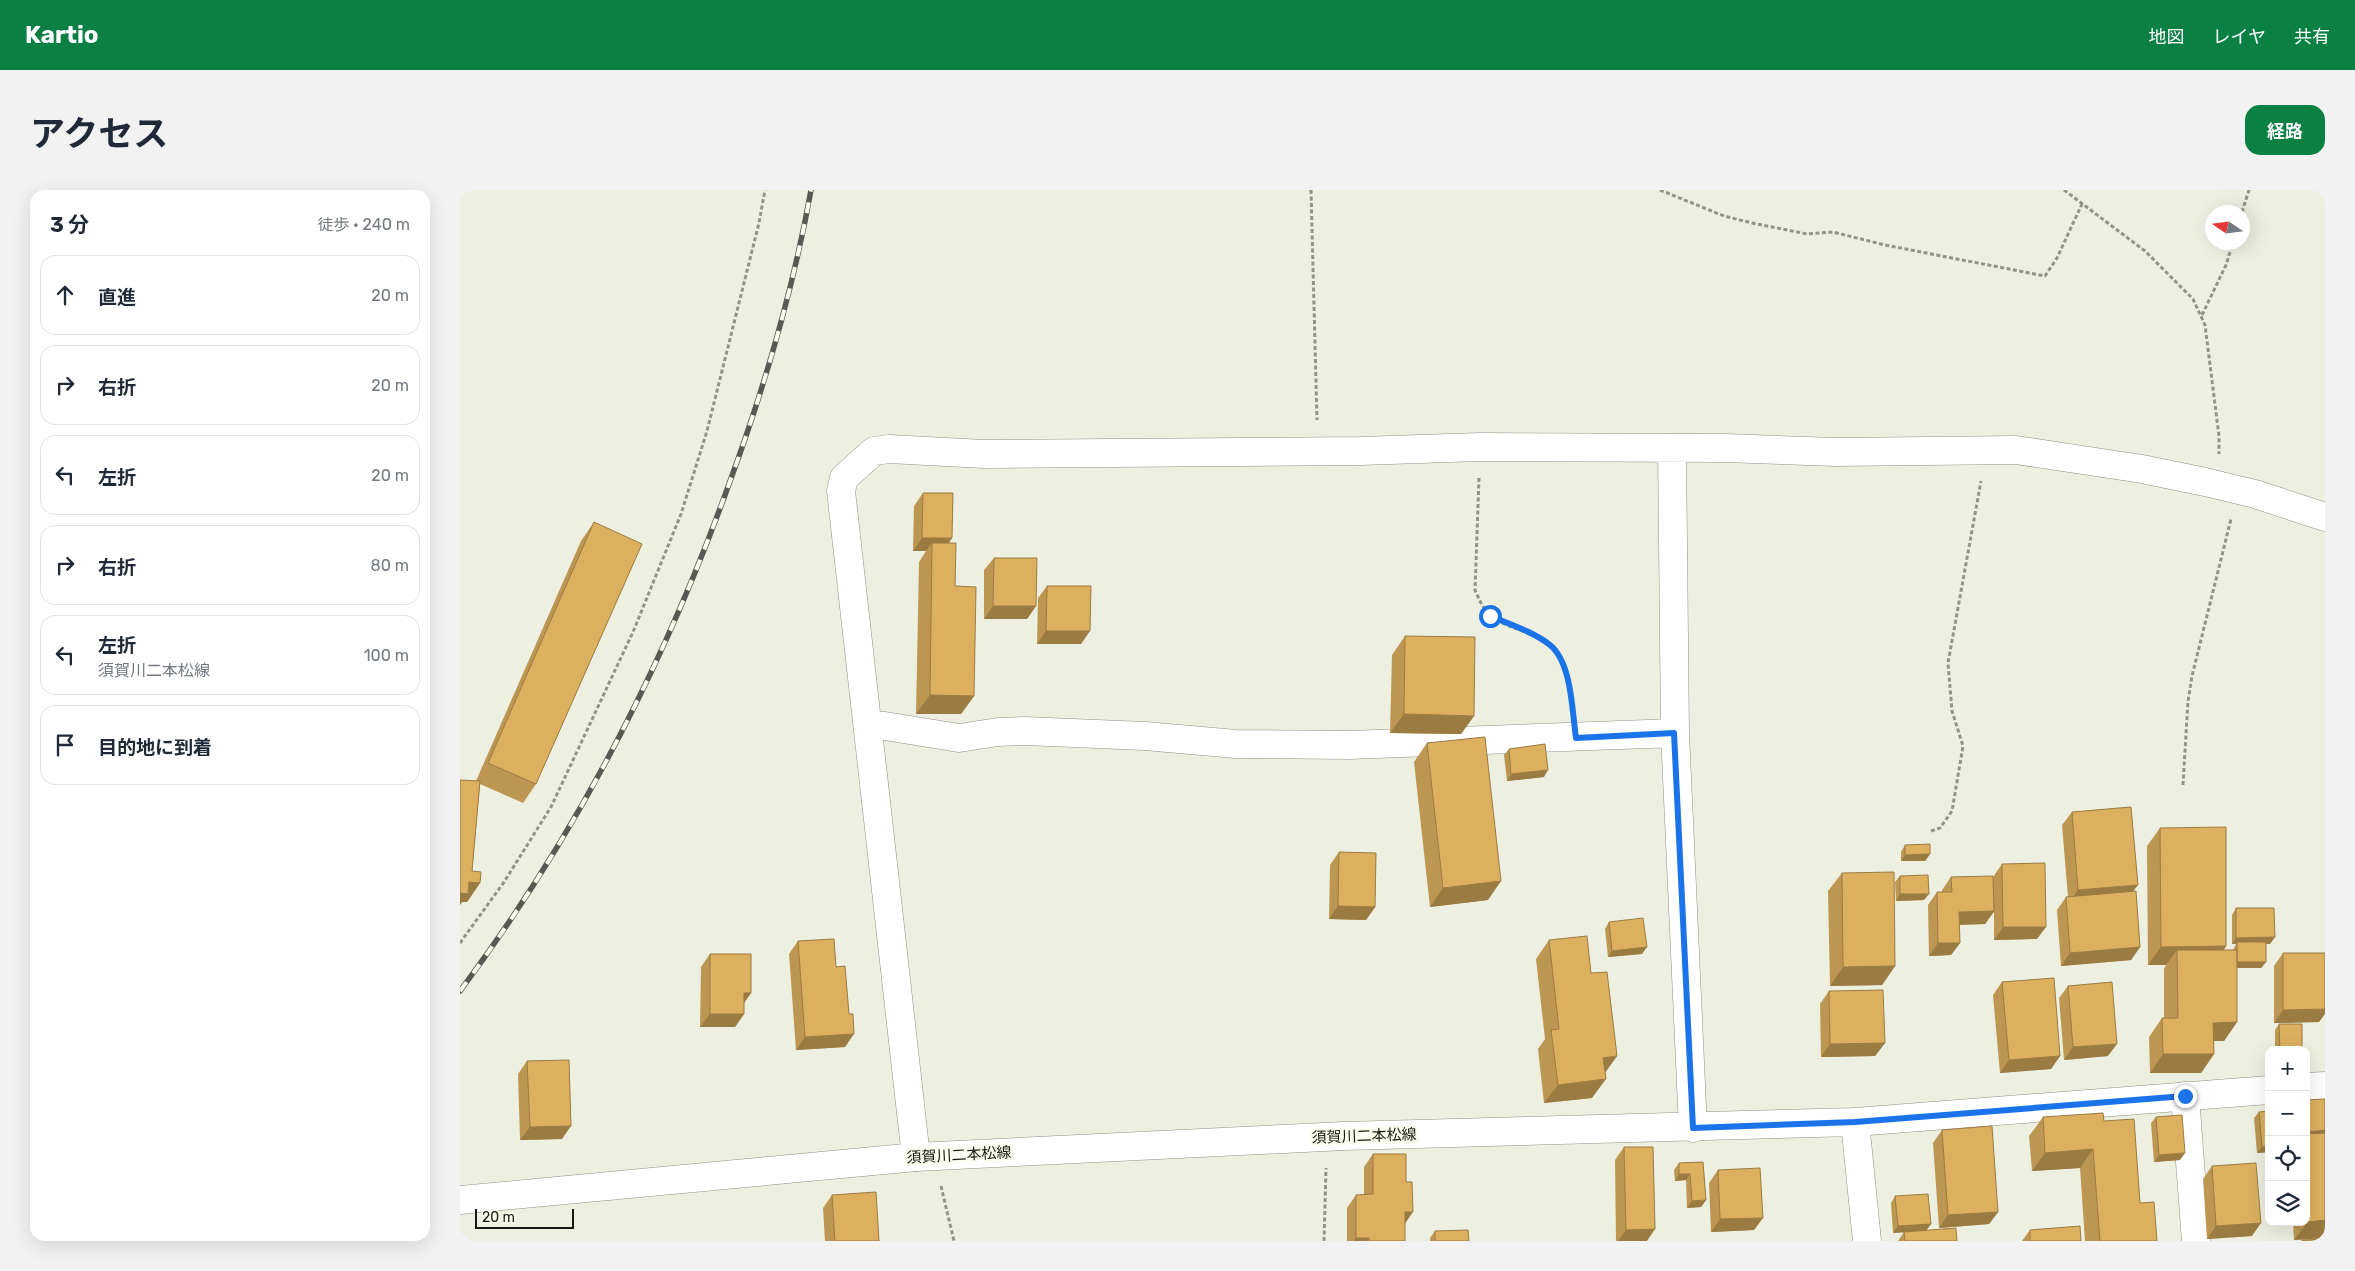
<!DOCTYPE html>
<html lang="ja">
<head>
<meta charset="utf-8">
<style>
  body { margin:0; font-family:Rubik,"Noto Sans JP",sans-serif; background:#f2f2f3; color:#1f2937 }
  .controls { position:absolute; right:15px; bottom:15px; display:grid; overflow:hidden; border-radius:10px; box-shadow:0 5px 20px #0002 }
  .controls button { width:45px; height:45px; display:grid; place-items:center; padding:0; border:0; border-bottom:1px solid #e0e1e3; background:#fff; color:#1f2937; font:25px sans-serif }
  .compass { position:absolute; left:1745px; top:15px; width:45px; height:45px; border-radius:50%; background:#fff; box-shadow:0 5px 20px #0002; rotate:283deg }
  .scale { position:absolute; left:15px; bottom:12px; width:99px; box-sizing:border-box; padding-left:5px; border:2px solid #171813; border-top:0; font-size:14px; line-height:18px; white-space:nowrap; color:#171813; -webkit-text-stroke:4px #fafdee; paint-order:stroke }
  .stop { position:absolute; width:15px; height:15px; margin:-11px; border:4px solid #1a73e8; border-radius:50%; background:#fff }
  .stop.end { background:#1a73e8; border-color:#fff; box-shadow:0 1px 5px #0008 }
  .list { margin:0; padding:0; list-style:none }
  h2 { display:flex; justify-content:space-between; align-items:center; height:65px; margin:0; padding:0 20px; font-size:21px }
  h2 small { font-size:16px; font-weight:400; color:#747a83 }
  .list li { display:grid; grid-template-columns:32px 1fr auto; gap:15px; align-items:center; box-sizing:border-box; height:80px; margin:0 10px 10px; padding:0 10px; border:1px solid #e0e1e3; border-radius:15px }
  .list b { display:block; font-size:19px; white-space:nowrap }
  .list p { margin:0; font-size:16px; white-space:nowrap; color:#747a83 }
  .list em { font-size:16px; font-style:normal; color:#747a83 }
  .icon { flex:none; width:28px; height:28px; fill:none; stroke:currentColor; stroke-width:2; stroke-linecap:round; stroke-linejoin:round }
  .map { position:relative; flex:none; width:1865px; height:1051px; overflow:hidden; border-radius:15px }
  header { display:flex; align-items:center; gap:30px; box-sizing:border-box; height:70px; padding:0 25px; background:#0b8043; color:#fff }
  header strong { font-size:24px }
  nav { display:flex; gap:28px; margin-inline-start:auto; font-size:18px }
  .intro { display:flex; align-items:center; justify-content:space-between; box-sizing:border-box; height:120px; padding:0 30px }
  h1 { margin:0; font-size:35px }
  .button { padding:12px 22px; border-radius:15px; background:#0b8043; color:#fff; font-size:18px; font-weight:700 }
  main { display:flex; gap:30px; padding:0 30px }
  aside { flex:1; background:#fff; border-radius:15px; box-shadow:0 5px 20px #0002 }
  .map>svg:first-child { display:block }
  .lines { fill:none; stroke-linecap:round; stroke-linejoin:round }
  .street-casing { stroke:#8e9083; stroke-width:29 }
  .secondary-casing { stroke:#8e9083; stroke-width:29 }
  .path { stroke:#919388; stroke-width:3; stroke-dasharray:4 2.5; stroke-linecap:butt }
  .street { stroke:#fff; stroke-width:28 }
  .secondary { stroke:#fff; stroke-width:28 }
  .rail-casing { stroke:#585952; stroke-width:5.5 }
  .rail { stroke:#fafdee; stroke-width:4; stroke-dasharray:11; stroke-linecap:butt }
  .wall { fill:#bd9752 }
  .shaded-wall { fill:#9a7b42 }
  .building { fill:#dcb05f; stroke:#9a7b42 }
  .route { stroke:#1a73e8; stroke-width:6 }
  .labels { text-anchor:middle; stroke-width:5; stroke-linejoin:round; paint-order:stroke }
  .street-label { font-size:15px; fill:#171813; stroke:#fafdee }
</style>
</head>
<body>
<header>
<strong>Kartio</strong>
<nav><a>地図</a><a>レイヤ</a><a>共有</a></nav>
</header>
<div class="intro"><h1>アクセス</h1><a class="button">経路</a></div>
<main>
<aside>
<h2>3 分<small>徒歩 · 240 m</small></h2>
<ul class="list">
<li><svg class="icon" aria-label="ahead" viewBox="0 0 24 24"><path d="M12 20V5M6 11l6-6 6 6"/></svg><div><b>直進</b></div><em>20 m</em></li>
<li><svg class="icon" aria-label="right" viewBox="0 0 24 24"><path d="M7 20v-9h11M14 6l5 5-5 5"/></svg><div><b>右折</b></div><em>20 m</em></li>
<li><svg class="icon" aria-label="left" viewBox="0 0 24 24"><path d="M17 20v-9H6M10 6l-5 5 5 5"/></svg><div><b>左折</b></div><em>20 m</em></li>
<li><svg class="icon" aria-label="right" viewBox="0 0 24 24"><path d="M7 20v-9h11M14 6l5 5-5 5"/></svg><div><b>右折</b></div><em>80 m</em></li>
<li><svg class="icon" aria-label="left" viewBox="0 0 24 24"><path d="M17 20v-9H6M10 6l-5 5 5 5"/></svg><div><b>左折</b><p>須賀川二本松線</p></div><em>100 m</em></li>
<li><svg class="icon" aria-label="arrive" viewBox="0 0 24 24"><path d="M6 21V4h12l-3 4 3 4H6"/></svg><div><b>目的地に到着</b></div></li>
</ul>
</aside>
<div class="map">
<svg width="1865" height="1051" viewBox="0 0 1865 1051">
  <rect width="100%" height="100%" fill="#edefe1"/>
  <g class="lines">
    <g class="street-casing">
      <path id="street" d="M1212,258L1215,543L1233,938
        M408,535L425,536L499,548L538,542L565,541L685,546L776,554L889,555L1215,543
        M1725,906L1736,1051
        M456,967L381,301L384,288L414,261L429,259L524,264L900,261L1020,257L1265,258L1376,262L1556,260L1682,279L1745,292L1795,304L1865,327"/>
    </g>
    <g class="secondary-casing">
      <path id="secondary" d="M1846,897L1865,896
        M1395,932L1407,1051
        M0,1010L456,967L884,946L1395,932L1809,900"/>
    </g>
    <path class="path" d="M851,0L857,230
      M1200,0L1264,26L1292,33L1347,44L1373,42L1425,55L1585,86L1597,68L1622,14
      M1604,0L1685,61L1733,109L1745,135L1759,246V264
      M1782,22L1789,0
      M1742,125L1766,75L1773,52
      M1019,288L1015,400C1019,409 1022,417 1029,424C1043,439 1081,442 1096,461C1108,476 1109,500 1112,517
      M1723,595L1728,511L1732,486L1771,329
      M1471,641L1480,638L1492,621L1503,556L1492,521L1488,473L1521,291
      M0,753L44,692L91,617L173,442L221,324L247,241L299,33L305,0
      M481,996L494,1051
      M864,1051L866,978"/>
    <use href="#street" class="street"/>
    <use href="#secondary" class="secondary"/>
    <g class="rail-casing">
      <path id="rail" d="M0,801C116,646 204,475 269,294C304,199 333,100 351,0"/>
    </g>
    <use href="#rail" class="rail"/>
  </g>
  <path class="wall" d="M463,303L492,348L489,353L495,396L514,506L501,524H456L459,372L466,361H453L454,316Z
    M134,332L76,594L63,613L20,594L12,681L20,693L7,712H2L0,715V590L16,591L121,351Z
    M534,368L576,416L567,429H524V380Z
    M587,396L621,454H577L578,408Z
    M945,446L1014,526L1001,544L930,543L932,465Z
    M967,553L1028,710L970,717L954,572Z
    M1049,559L1084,587L1047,591L1044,565Z
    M1612,622L1673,701L1680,757L1671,770L1601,776L1597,720L1606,707H1608L1602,635Z
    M1700,638L1766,756L1764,760H1773L1776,754H1772V725L1776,718L1810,754H1806V772L1801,778H1777V832L1764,851H1754V864L1741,883H1690L1689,847L1702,828H1704V779L1706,775H1688L1687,656Z
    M1445,655L1470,664L1465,671H1441V662Z
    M879,662L915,717L906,730L869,729L870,675Z
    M1542,674L1577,749L1534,750V722L1525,734L1499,735L1500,753L1491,765L1469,766L1468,715L1477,702H1482V700L1491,687H1533Z
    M1382,683L1435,776L1422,795L1370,796L1368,701Z
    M1440,686L1464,710L1436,711L1435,692Z
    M1149,732L1182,764L1148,767L1145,739Z
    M1089,750L1131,783L1157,866L1145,883L1132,908L1084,913L1078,859L1085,849L1076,769Z
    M338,751L376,777L385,857L336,860L329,764Z
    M1823,763L1859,832L1814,833V776Z
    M250,764L291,803L284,813V824L275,837H240L241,777Z
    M1542,792L1600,866L1591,879L1540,883L1533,805Z
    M1608,796L1648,866L1604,870L1599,808Z
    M1369,801L1425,853L1415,866L1361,867L1360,814Z
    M1819,834L1842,860H1815V840Z
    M67,871L102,949L60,950L58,884Z
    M1846,910L1865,1048L1834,1050L1833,1032H1846Z
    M1799,922L1809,962L1797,963L1794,928Z
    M1583,927L1644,931L1697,1051H1625L1620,978L1572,981L1569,946Z
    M1696,927L1720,970L1694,972L1691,933Z
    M1482,940L1538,1022L1529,1034L1479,1038L1473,953Z
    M1164,957L1187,1051H1156L1155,970Z
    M913,964L945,1034V1051H887V1018L896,1005H904V977Z
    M1243,972L1246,1010L1241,1017L1227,1018L1226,990L1215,991L1214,980L1219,973Z
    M1752,976L1792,1046L1747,1049L1743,989Z
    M1258,980L1294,1040L1251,1042L1249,993Z
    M372,1005L419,1051H365L363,1018Z
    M1435,1006L1471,1034L1466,1040L1497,1051H1438L1444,1042L1433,1043L1431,1013Z
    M1570,1040V1051H1562Z
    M975,1041L1009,1051H970V1048Z"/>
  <path class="shaded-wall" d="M462,348H492L483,361L472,353L466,361H453Z
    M533,416H576L567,429H524Z
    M586,441H630L621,454H577Z
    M470,505L514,506L501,524H456Z
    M944,524L1014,526L1001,544L930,543Z
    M1088,580L1084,587L1047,591L1051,584Z
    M1470,664L1465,671H1441L1445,665Z
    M1041,691L1028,710L970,717L983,698Z
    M9,692L20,693L7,712H2L0,715V703Z
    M1678,695L1668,708L1609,713L1618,700Z
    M1440,704H1469L1464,710L1436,711Z
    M878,716L915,717L906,730L869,729Z
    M1534,721L1525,734L1490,735L1499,722Z
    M1543,737H1586L1577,749L1534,750Z
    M1815,747L1810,754H1777V752L1776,754H1772L1776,748Z
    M1478,753H1500L1491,765L1469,766Z
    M1766,756L1753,775L1717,760L1706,775H1688L1701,757Z
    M1187,757L1182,764L1148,767L1152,761Z
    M1680,757L1671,770L1601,776L1610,763Z
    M1777,772H1806L1801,778H1773Z
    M1435,776L1422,795L1370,796L1383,777Z
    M284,803H291L282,816Z
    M1865,819V824L1859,832L1814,833L1823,820Z
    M250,824H284L275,837H240Z
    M1777,832L1764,851H1740L1753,833Z
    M394,844L385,857L336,860L345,847Z
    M1425,853L1415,866L1361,867L1370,854Z
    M1657,854L1648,866L1604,870L1613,857Z
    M1703,864H1754L1741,883H1690Z
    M1157,866L1143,885V868Z
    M1600,866L1591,879L1540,883L1549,870Z
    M1146,889L1132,908L1084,913L1098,895Z
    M111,936L102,949L60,950L70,937Z
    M1865,940V952L1846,954V942Z
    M1809,956V962L1797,963L1802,957Z
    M1633,959L1620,978L1572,981L1585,963Z
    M1725,963L1720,970L1694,972L1699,965Z
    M1219,984H1230L1226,990L1215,991Z
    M1246,1010L1241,1017L1227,1018L1232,1011Z
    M945,1022H953L944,1035Z
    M1538,1022L1529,1034L1479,1038L1488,1025Z
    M1303,1028L1294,1040L1251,1042L1260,1029Z
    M1865,1030V1048L1834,1050L1848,1032Z
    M1801,1033L1792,1046L1747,1049L1756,1036Z
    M1471,1034L1466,1041L1433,1043L1438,1036Z
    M1195,1039L1187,1051H1158L1166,1040Z
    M896,1048H909L907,1051H894Z"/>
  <path class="building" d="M463,303H493L492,348H462Z
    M134,332L182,354L76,594L28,573Z
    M472,353H496L495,396L516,397L514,506L470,505Z
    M534,368H577L576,416H533Z
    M587,396H631L630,441H586Z
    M945,446L1015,447L1014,526L944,524Z
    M1025,547L1041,691L983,698L967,553Z
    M1085,554L1088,580L1051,584L1049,559Z
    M0,590L20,591L12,681L21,682L20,693L9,692L8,704L0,703Z
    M1671,617L1678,695L1618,700L1612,622Z
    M1766,637V756L1701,757L1700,638Z
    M1470,654V664L1445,665V655Z
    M879,662L916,663L915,717L878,716Z
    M1585,673L1586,737H1543L1542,674Z
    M1434,682L1435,776L1383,777L1382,683Z
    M1468,685L1469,704H1440V686Z
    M1533,686L1534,721L1499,722L1500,753H1478L1477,702H1492L1491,687Z
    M1676,701L1680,757L1610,763L1606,707Z
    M1776,718H1814L1815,747L1776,748Z
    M1183,728L1187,757L1152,761L1149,732Z
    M1127,746L1131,783L1147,782L1157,866L1143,868L1146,889L1098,895L1091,840L1099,839L1089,750Z
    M374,749L376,777L385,776L389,824H393L394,844L345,847L338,751Z
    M1777,752H1806V772H1777Z
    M1717,760H1777V832L1753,833L1754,864H1703L1702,828H1718Z
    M1823,763H1865V819L1823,820Z
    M250,764H291V803H284V824H250Z
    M1594,788L1600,866L1549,870L1542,792Z
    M1652,792L1657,854L1613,857L1608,796Z
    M1423,800L1425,853L1370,854L1369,801Z
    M1819,834H1842V860H1820Z
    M109,870L111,936L70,937L67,871Z
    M1865,909V940L1846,942V910Z
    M1809,921V956L1802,957L1799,922Z
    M1643,923L1644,931L1674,929L1680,1013L1694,1012L1697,1051H1640L1633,959L1585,963L1583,927Z
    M1722,925L1725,963L1699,965L1696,927Z
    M1532,936L1538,1022L1488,1025L1482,940Z
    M1865,943V1030L1848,1032L1846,1014V944Z
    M1164,957H1193L1195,1039L1166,1040Z
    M913,964H946V992H952L953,1022H945V1051H909V1048H896V1005L913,1004Z
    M1243,972L1246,1010L1232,1011L1230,984H1219V973Z
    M1796,973L1801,1033L1756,1036L1752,976Z
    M1300,978L1303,1028L1260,1029L1258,980Z
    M416,1002L419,1051H375L372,1005Z
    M1468,1004L1471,1034L1438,1036L1435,1006Z
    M1620,1036L1621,1051H1570V1040Z
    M1496,1038L1497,1051H1445L1444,1042Z
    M1008,1040L1009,1051H975V1041Z
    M1865,1049V1051H1842V1050Z"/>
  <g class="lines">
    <path class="route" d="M1030,426C1049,434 1074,442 1090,455C1112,473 1112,521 1116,548L1214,543L1233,938L1395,932L1725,906"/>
  </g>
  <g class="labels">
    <g class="street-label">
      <text transform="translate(904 946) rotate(-2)" y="5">須賀川二本松線</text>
      <text transform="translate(499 965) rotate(-3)" y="5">須賀川二本松線</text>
    </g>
  </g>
</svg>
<div class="controls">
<button>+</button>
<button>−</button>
<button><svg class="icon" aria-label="locate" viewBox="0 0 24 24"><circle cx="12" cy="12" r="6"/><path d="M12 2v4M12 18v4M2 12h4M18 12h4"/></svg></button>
<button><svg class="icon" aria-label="layers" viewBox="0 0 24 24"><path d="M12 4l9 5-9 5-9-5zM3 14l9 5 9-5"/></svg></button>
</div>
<svg class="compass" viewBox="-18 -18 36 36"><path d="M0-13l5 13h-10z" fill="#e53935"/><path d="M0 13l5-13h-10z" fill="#747a83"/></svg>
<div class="scale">20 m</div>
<div class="stop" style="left:1030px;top:426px"></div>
<div class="stop end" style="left:1725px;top:906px"></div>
</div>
</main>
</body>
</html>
